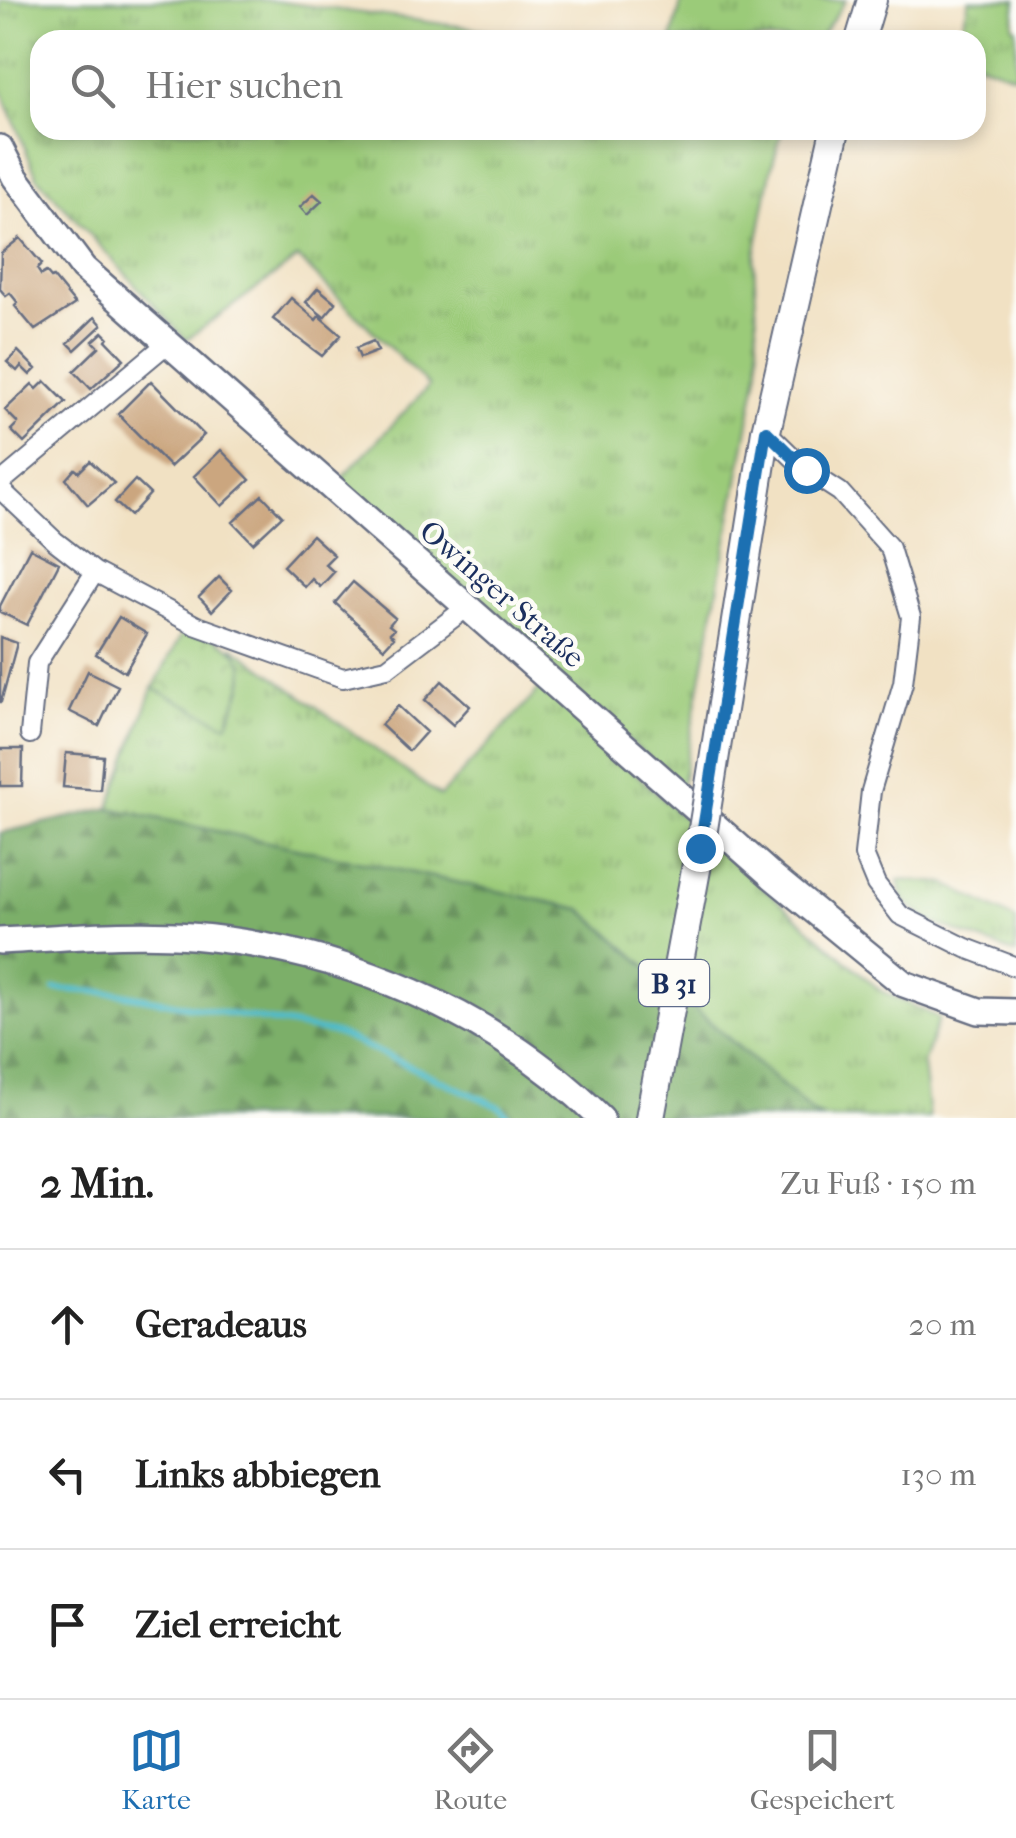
<!DOCTYPE html>
<html lang="de">
<head>
<meta charset="utf-8">
<style>
  body { margin:0; font-family:"IM FELL French Canon",serif; background:#f6f6f6; color:#222 }
  .stop { position:absolute; width:30px; height:30px; margin:-22px; border:8px solid #1f6fb2; border-radius:50%; background:#fff }
  .stop.end { background:#1f6fb2; border-color:#fff; box-shadow:0 2px 10px #0008 }
  .list { margin:0; padding:0; list-style:none }
  h2 { display:flex; justify-content:space-between; align-items:center; height:130px; margin:0; padding:0 40px; font-size:42px }
  h2 small { font-size:32px; font-weight:400; color:#767676 }
  .list li { display:grid; grid-template-columns:65px 1fr auto; gap:30px; align-items:center; box-sizing:border-box; height:150px; padding:0 40px; border-top:2px solid #e0e0e0 }
  .list b { display:block; font-size:38px; white-space:nowrap }
  .list em { font-size:32px; font-style:normal; color:#767676 }
  .icon { flex:none; width:55px; height:55px; fill:none; stroke:currentColor; stroke-width:2; stroke-linecap:round; stroke-linejoin:round }
  .map { position:relative; flex:none; width:1016px; height:1118px; overflow:hidden }
  .search { position:absolute; background:#fff; box-shadow:0 5px 15px #0003; left:30px; right:30px; top:30px; height:110px; display:flex; align-items:center; gap:25px; box-sizing:border-box; padding:0 35px; border-radius:30px; color:#767676; font-size:38px }
  .sheet { height:580px; background:#fff }
  nav { display:flex; justify-content:space-around; align-items:center; box-sizing:border-box; height:140px; border-top:2px solid #e0e0e0; background:#fff; font-size:28px; color:#767676 }
  nav a { display:grid; justify-items:center; gap:5px }
  nav .on { color:#1f6fb2 }
  .map>svg:first-child { display:block }
  .grass { fill:url(#grass-tufts); stroke:#5b7d6c; stroke-width:2.5 }
  .forest { fill:url(#forest-firs); stroke:#4c6f64; stroke-width:2.5 }
  .park { fill:url(#park-crowns); stroke:#5b7d6c; stroke-width:2.5 }
  .lines { fill:none; stroke-linecap:round; stroke-linejoin:round }
  .stream { stroke:#4fbbca; stroke-width:6 }
  .building { fill:#cba67f }
  .street-casing { stroke:#666d81; stroke-width:22 }
  .secondary-casing { stroke:#666d81; stroke-width:30 }
  .primary-casing { stroke:#666d81; stroke-width:32 }
  .street { stroke:#fff; stroke-width:18 }
  .secondary { stroke:#fff; stroke-width:25 }
  .primary { stroke:#fff; stroke-width:28 }
  .primary-bridge-casing { stroke:#666d81; stroke-width:32; stroke-linecap:butt }
  .primary-bridge { stroke:#fff; stroke-width:28 }
  .route { stroke:#1f6fb2; stroke-width:12 }
  .labels { text-anchor:middle; stroke-width:9; stroke-linejoin:round; paint-order:stroke }
  .shield { fill:#fdfcf7; stroke:#5f6c8c; stroke-width:2.5 }
  .shield-label { font-size:28px; font-weight:bold; fill:#1b2f5e }
  .street-label { font-size:30px; fill:#1b2f5e; stroke:#fdfcf7 }
</style>
</head>
<body>
<div class="map">
<svg width="1016" height="1118" viewBox="0 0 1016 1118">
  <defs>
    <pattern id="grass-tufts" width="24" height="20" patternUnits="userSpaceOnUse" patternTransform="scale(2.5)"><rect width="24" height="20" fill="#9bcb79"/><path d="M3 7l-1-3M5 7V3M7 7l1-3M15 17l-1-3M17 17v-4M19 17l1-3" fill="none" stroke="#7ea566"/></pattern>
    <pattern id="forest-firs" width="22" height="20" patternUnits="userSpaceOnUse" patternTransform="scale(2.5)"><rect width="22" height="20" fill="#7caf69"/><path d="M5 1l3.5 6h-7zM16 11l3.5 6h-7z" fill="#658f5a"/></pattern>
    <pattern id="park-crowns" width="20" height="18" patternUnits="userSpaceOnUse" patternTransform="scale(2.5)"><rect width="20" height="18" fill="#9bcb79"/><path d="M2 6a3 3 0 1 1 6 0M12 15a3 3 0 1 1 6 0" fill="none" stroke="#7ea566"/></pattern>
  </defs>
  <rect width="100%" height="100%" fill="#fdfcf7"/>
  <filter id="ink" filterUnits="userSpaceOnUse"><feTurbulence type="fractalNoise" baseFrequency=".01" numOctaves="2"/><feDisplacementMap in="SourceGraphic" scale="20" xChannelSelector="R" yChannelSelector="G"/><feConvolveMatrix kernelMatrix="1 2 1 2 8 2 1 2 1" color-interpolation-filters="sRGB"/></filter>
  <filter id="wash" filterUnits="userSpaceOnUse"><feTurbulence type="fractalNoise" baseFrequency=".0048" numOctaves="4" result="noise"/><feDisplacementMap in="SourceGraphic" scale="40" xChannelSelector="R" yChannelSelector="G"/><feGaussianBlur stdDeviation="2.25" result="paint"/><feColorMatrix in="noise" values="0 0 0 0 0 0 0 0 0 0 0 0 0 0 0 0 0 1.4 0 .05"/><feComposite in="paint" operator="in"/></filter>
  <g filter="url(#wash)">
    <rect width="100%" height="100%" fill="#f1e1c3"/>
    <path class="grass" d="M0,0H267L560,40H40V130H782L771,170L754,261L759,368L681,787L338,482L429,386L298,258L186,340L37,177L0,87Z
      M682,0H846L819,40H671Z
      M969,0H1016L1013,26L1016,28V76L976,62V40H959Z
      M232,646L440,796L542,687L673,808L881,991L939,1018L923,1064L929,1118H825L814,1113L581,909L109,808L153,688L226,724C240,693 254,677 232,646Z
      M899,880L944,883L1016,920V954L929,921L903,900Z"/>
    <path class="forest" d="M109,808L581,909L813,1113L825,1118H0V833Z"/>
    <path class="park" d="M184,630L196,636L198,630C258,658 249,669 227,725L153,688Z"/>
    <g class="lines">
      <path class="stream" d="M55,989L117,993L338,1034L500,1107L510,1118"/>
    </g>
    <g id="blocks">
      <path class="building" d="M314,194L322,201L307,215L300,207Z
        M20,238L42,264L37,269L41,275L46,272L51,278L53,277L75,304L35,330L15,306L18,303L10,293L6,296L0,289L1,253Z
        M318,288L336,303L324,317L306,302Z
        M291,298L316,320L319,316L341,335L322,356L273,319Z
        M95,317L102,325L75,350L68,343Z
        M103,332L108,337L106,340L124,359L91,389L74,371L99,347L93,341Z
        M373,341L378,351L360,358L356,348Z
        M18,351L36,369L30,375L21,366L17,371L7,362Z
        M45,381L66,402L24,443L11,430L18,423L5,410L32,384L37,389Z
        M151,381L204,435L170,467L118,414Z
        M221,450L250,480L222,506L194,476Z
        M90,461L114,483L88,505L66,479L75,469L79,472Z
        M135,480L150,494L130,516L115,502Z
        M262,495L282,516L253,543L233,522Z
        M312,535L334,555L325,564L334,572L320,587L312,579L305,587L283,566Z
        M30,548L59,563L27,625L0,612V606Z
        M219,577L232,590L212,611L199,597Z
        M353,582L395,618L389,625L394,629L390,633L394,637L384,648L335,603Z
        M119,617L147,634L125,672L96,654Z
        M0,637L17,643L1,702H0Z
        M88,671L118,686L99,726L69,711Z
        M442,681L470,706L453,725L425,700Z
        M398,706L426,732L409,751L381,725Z
        M0,749H23L22,786H0Z
        M66,753L103,756L100,790L63,787Z"/>
    </g>
  </g>
  <g filter="url(#ink)">
    <use href="#blocks" fill-opacity="0" stroke="#666d81" stroke-width="2.5"/>
    <g class="lines">
      <g class="street-casing">
        <path id="street" d="M766,431L806,470L840,492L890,548L911,617L903,683L871,791L864,855L876,884L900,915L966,948L1016,967
          M0,483L169,342
          M0,489L55,541L95,572L195,625L343,678L387,668L466,608
          M30,734L37,663L95,572"/>
      </g>
      <g class="secondary-casing">
        <path id="secondary" d="M0,148L15,177L83,268L772,876L904,984L979,1011L1016,1012
          M0,941C63,938 128,931 191,936C343,949 492,1011 601,1118"/>
      </g>
      <g class="primary-casing">
        <path id="primary" d="M860,40L872,0
          M729,666L766,431L835,130
          M650,1118L700,848"/>
      </g>
      <use href="#street" class="street"/>
      <use href="#secondary" class="secondary"/>
      <use href="#primary" class="primary"/>
      <g class="primary-bridge-casing">
        <path id="primary-bridge" d="M700,848L729,666"/>
      </g>
      <use href="#primary-bridge" class="primary-bridge"/>
    </g>
  </g>
  <g class="lines" filter="url(#ink)">
    <path class="route" d="M700,848L766,431L806,470"/>
  </g>
  <g class="labels">
    <rect class="shield" x="639" y="960" width="70" height="46" rx="8"/>
    <g class="shield-label">
      <text x="674" y="993">B 31</text>
    </g>
    <g class="street-label">
      <text transform="translate(502 594) rotate(41)" y="10">Owinger Straße</text>
    </g>
  </g>
</svg>
<div class="stop" style="left:806px;top:470px"></div>
<div class="stop end" style="left:700px;top:848px"></div>
<div class="search"><svg class="icon" aria-label="search" viewBox="0 0 24 24"><circle cx="10" cy="10" r="6"/><path d="M15 15l6 6"/></svg>Hier suchen</div>
</div>
<section class="sheet">
<h2>2 Min.<small>Zu Fuß · 150 m</small></h2>
<ul class="list">
<li><svg class="icon" aria-label="ahead" viewBox="0 0 24 24"><path d="M12 20V5M6 11l6-6 6 6"/></svg><div><b>Geradeaus</b></div><em>20 m</em></li>
<li><svg class="icon" aria-label="left" viewBox="0 0 24 24"><path d="M17 20v-9H6M10 6l-5 5 5 5"/></svg><div><b>Links abbiegen</b></div><em>130 m</em></li>
<li><svg class="icon" aria-label="arrive" viewBox="0 0 24 24"><path d="M6 21V4h12l-3 4 3 4H6"/></svg><div><b>Ziel erreicht</b></div></li>
</ul>
</section>
<nav>
<a class="on"><svg class="icon" aria-label="map" viewBox="0 0 24 24"><path d="M3 6l6-2 6 2 6-2v14l-6 2-6-2-6 2zM9 4v14M15 6v14"/></svg>Karte</a>
<a><svg class="icon" aria-label="directions" viewBox="0 0 24 24"><path d="M12 3l9 9-9 9-9-9zM9 14v-3h6M13 9l2 2-2 2"/></svg>Route</a>
<a><svg class="icon" aria-label="saved" viewBox="0 0 24 24"><path d="M7 4h10v16l-5-4-5 4z"/></svg>Gespeichert</a>
</nav>
</body>
</html>
